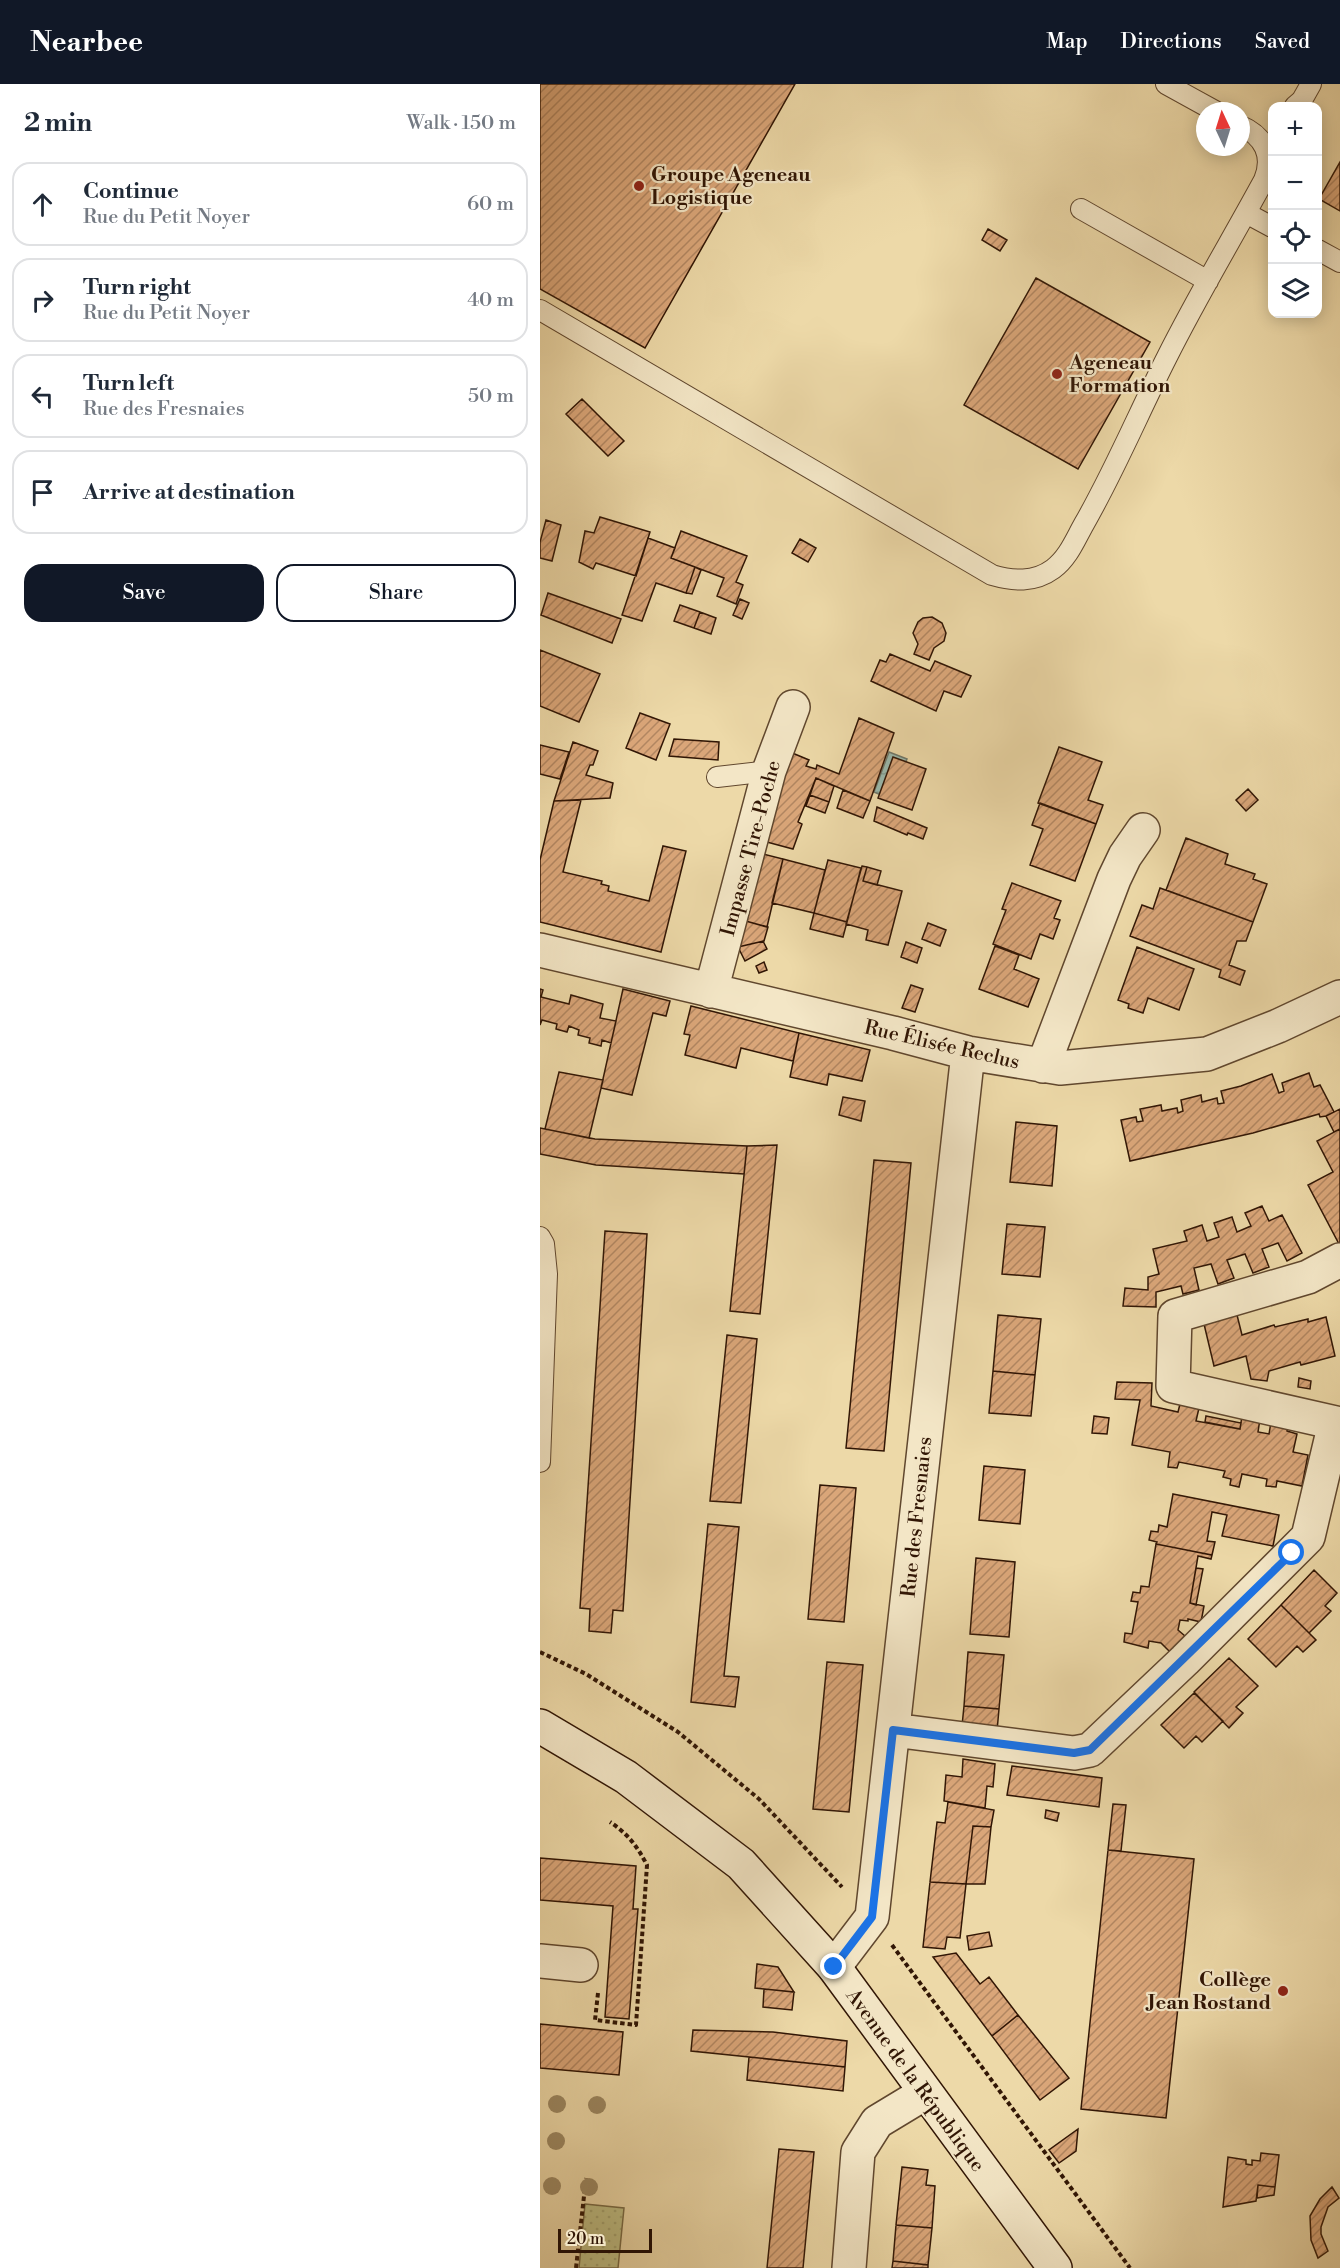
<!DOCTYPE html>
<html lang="en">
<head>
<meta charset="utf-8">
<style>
  body { margin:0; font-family:"Libre Bodoni",serif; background:#f6f6f7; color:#1f2937 }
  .controls { position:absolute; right:18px; top:18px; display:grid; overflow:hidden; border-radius:12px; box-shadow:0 3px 15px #0003 }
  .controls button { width:54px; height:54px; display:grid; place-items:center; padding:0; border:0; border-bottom:2px solid #e0e1e3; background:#fff; color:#1f2937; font:30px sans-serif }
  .compass { position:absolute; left:656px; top:18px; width:54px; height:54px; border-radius:50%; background:#fff; box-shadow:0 3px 15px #0003; rotate:356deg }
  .scale { position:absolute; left:18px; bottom:15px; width:94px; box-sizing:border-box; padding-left:6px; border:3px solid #311605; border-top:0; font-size:16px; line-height:21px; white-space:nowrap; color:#311605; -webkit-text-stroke:4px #f3e6c6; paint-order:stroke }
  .stop { position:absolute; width:18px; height:18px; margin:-14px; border:4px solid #1a73e8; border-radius:50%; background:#fff }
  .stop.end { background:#1a73e8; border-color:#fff; box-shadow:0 2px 6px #0008 }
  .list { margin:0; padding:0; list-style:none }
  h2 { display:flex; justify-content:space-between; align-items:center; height:78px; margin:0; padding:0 24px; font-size:26px }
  h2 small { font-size:20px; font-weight:400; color:#747a83 }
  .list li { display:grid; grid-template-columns:39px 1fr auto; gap:18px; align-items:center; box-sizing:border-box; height:84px; margin:0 12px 12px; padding:0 12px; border:2px solid #e0e1e3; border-radius:18px }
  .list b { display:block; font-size:22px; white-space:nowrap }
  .list p { margin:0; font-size:20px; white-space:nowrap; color:#747a83 }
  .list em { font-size:20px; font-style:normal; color:#747a83 }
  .actions { display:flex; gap:12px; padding:18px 24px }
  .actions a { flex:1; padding:14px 0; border:2px solid #111827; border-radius:18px; text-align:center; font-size:21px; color:#111827 }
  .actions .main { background:#111827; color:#fff }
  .icon { flex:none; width:33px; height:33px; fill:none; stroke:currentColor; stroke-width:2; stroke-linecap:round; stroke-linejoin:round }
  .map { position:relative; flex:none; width:800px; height:2184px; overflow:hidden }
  header { display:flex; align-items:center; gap:36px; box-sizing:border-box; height:84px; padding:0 30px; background:#111827; color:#fff }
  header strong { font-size:28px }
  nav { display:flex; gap:33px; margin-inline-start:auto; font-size:21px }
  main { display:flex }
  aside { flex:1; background:#fff }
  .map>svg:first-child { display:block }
  .green { fill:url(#green-dots); stroke:#786a44; stroke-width:1.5 }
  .water { fill:url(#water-ripples); stroke:#70786a; stroke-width:1.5 }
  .building { fill:url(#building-hatch); stroke:#311605; stroke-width:1.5 }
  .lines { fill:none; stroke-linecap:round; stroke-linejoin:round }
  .lane-casing { stroke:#60472e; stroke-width:22 }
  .street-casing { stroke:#60472e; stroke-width:36 }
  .secondary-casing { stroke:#311605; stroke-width:36 }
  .path { stroke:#311605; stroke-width:4; stroke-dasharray:4.5 3; stroke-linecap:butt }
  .lane { stroke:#f3e6c6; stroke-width:20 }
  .street { stroke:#f3e6c6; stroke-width:33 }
  .secondary { stroke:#f3e6c6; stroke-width:33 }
  .tree { fill:#9d8963 }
  .route { stroke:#1a73e8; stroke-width:8 }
  .poi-dot { fill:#8f2418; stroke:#f3e6c6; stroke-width:2 }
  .labels { text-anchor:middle; stroke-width:4.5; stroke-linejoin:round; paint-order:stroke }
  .poi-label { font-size:20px; font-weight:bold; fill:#311605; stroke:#f3e6c6; text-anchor:start }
  .street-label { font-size:20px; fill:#311605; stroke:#f3e6c6 }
</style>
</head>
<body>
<header>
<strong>Nearbee</strong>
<nav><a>Map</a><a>Directions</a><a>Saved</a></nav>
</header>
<main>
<aside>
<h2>2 min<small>Walk · 150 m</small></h2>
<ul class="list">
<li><svg class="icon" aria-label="ahead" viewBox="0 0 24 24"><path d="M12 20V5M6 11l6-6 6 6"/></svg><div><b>Continue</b><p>Rue du Petit Noyer</p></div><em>60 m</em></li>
<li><svg class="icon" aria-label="right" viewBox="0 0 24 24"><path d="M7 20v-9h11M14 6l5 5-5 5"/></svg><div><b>Turn right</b><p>Rue du Petit Noyer</p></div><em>40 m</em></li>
<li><svg class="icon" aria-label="left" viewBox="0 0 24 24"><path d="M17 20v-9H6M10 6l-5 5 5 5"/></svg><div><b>Turn left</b><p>Rue des Fresnaies</p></div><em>50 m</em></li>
<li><svg class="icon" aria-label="arrive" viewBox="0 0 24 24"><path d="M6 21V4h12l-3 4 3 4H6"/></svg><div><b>Arrive at destination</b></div></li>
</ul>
<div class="actions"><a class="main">Save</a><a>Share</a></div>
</aside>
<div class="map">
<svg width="800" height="2184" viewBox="0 0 800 2184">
  <defs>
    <pattern id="green-dots" width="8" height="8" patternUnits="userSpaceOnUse" patternTransform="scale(1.5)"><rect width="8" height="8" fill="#bebe84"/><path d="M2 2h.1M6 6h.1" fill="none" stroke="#a4a370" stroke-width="1.8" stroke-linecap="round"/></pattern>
    <pattern id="water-ripples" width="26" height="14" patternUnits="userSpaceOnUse" patternTransform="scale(1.5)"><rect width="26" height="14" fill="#9ab9ad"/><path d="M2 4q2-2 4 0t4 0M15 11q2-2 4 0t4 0" fill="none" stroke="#859e93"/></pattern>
    <pattern id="building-hatch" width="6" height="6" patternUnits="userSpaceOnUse" patternTransform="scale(1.5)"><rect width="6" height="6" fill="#daa679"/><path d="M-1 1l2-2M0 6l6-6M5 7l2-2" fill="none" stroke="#b18661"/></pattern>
  </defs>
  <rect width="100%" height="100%" fill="#edd9a8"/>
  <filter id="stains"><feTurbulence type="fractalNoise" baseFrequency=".00333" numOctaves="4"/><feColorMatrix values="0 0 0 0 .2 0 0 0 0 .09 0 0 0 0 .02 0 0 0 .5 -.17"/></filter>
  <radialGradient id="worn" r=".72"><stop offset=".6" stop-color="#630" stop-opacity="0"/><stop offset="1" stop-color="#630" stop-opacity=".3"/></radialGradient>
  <path class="green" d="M45,2120L84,2124L78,2184H39Z"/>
  <path class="water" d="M349,668L367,675L351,715L334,708Z"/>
  <path class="building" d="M0,0H255L105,264L0,205Z
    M800,78V127L779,115Z
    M448,145L467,156L460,167L442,156Z
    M496,194L610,258L538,385L424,321Z
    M42,315L84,357L68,372L26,330Z
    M60,433L110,448L96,492L56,479L53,485L39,478L45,447L54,449Z
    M6,436L21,441L12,477L0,474V458Z
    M141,447L207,472L196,498L203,501L196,520L177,512L184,494L131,474Z
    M108,454L135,464L131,474L155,483L146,509L116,499L102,537L82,531Z
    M260,455L276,464L268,478L252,469Z
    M155,483L161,486L152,510L146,509Z
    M8,509L81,535L72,559L1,531Z
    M200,515L209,519L202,535L193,531Z
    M140,521L160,528L154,544L134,537Z
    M160,528L176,534L171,550L154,544Z
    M392,533L402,539L406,549L404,557L394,564L389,576L374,570L378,560L373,549L378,538L383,534Z
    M0,566L60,590L39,638L0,622Z
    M350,570L390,587L395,577L431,592L421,613L404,607L396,627L331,597L340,576L346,578Z
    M100,629L130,640L116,676L86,664Z
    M319,634L354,649L330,717L276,694L258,738L262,740L253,765L223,757L250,668L269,676L266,682L276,685L277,681L299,690Z
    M134,655L179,658L178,676L129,672Z
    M33,658L58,667L53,681H50L46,691L73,699L70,714L14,717Z
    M0,661L29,668L20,695L0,690Z
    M519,663L562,678L548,716L563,721L556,740L498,719Z
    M353,673L386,685L372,726L338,714Z
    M276,694L294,702L289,718L270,711Z
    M708,705L718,716L706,727L696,716Z
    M303,706L330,717L323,734L297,724Z
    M270,711L289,718L285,729L266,722Z
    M41,716L23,788L62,797L61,800L69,802L68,807L109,817L123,762L146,767L121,868L0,838V776L14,717Z
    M500,719L556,740L535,797L490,781L503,745L492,741Z
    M337,723L387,744L383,755L368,749L367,751L334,737Z
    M646,754L688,770L685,780L715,790L713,795L727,800L713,838L626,806Z
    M219,769L243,775L227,843L202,836Z
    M243,775L285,786L274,829L232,819Z
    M288,776L321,784L307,838L274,829Z
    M322,782L327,783L323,797L362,807L348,861L326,856L328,846L306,840Z
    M327,783L341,787L337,801L323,797Z
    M472,799L521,817L514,834L520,836L513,855L500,850L491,875L453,860L466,826L462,825Z
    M620,804L713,838L706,857H697L689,881L705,887L700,901L679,893L681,886L590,852L602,821L613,825Z
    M274,829L307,838L303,853L270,845Z
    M202,836L228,843L224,857L198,863Z
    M388,839L406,846L400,862L382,855Z
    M223,857L227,865L205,877L198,863Z
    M366,858L382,864L377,879L361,873Z
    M455,862L479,871L474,885L499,895L488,923L439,905Z
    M597,863L654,885L639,926L608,914L603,929L588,924L589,920L578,916Z
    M224,878L227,886L219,889L216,882Z
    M371,901L383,905L375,928L362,924Z
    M0,905L3,906L1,913L29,920L31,911L63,920L60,934L76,937L71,959L62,956L61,962L49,959L50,954L38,951L39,946L29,942L27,948L16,945L17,940L2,936L0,941Z
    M83,905L130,917L126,932L113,929L92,1011L61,1004Z
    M151,922L259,949L253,977L201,964L196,984L145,971L150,951L144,950Z
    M259,949L330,966L322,997L289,990L287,1001L250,993Z
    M19,988L63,996L49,1054L5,1045Z
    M769,989L774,1003L780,1001L794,1028L786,1032L780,1033L779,1030L713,1049L590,1077L581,1036L596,1033L597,1038L603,1037L600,1025L621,1021L622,1027L637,1024L638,1029L643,1027L641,1016L661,1011L662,1018L677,1014L678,1020L684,1019L681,1007L701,1002L732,990L739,1009L744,1007L742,999Z
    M303,1013L325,1017L321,1037L299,1031Z
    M800,1025V1045L794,1048L786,1032Z
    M476,1038L517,1042L512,1102L470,1098Z
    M0,1044L55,1055L207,1062L204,1090L56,1081L0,1070Z
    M800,1045V1159L799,1160L768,1101L793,1088L777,1057Z
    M237,1061L220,1230L190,1227L207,1062Z
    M334,1076L371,1079L344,1367L306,1364Z
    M722,1122L729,1137L742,1131L762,1169L747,1177L738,1159L722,1165L729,1183L713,1189L705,1170L687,1176L694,1194L678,1200L671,1180L654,1184L659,1206L643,1210L641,1202L616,1208V1223L583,1222L585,1204L608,1206V1193L619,1190L613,1165L647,1157L644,1147L662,1141L667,1157L679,1153L674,1139L692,1133L697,1148L711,1142L705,1129Z
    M467,1140L505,1143L500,1193L462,1190Z
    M65,1147L107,1150L83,1527L73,1526L71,1549L49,1547L50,1525L40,1524Z
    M696,1227L702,1251L734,1241L735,1243L768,1235V1238L786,1233L795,1272L761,1281L760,1278L729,1287L727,1297L711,1295L706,1272L674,1282L664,1240L678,1237L677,1232Z
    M458,1231L501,1235L495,1291L453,1287Z
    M187,1251L217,1255L201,1419L170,1417Z
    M453,1287L495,1291L491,1332L449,1329Z
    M759,1294L771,1297L770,1305L758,1303Z
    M577,1298L612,1299L611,1322L638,1328L640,1320L659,1324L656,1337L700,1345L702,1332L720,1335L718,1348L729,1350L731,1338L748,1341L747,1347L757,1350L753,1368L768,1371L762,1402L737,1397L736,1403L726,1402L727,1395L702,1390L699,1403L690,1401L691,1395L683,1393L685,1387L639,1378L637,1384L628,1383L630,1368L592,1361L600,1316L575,1315Z
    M554,1332L569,1334L567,1350L552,1349Z
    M666,1332L701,1339L700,1345L665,1338Z
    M444,1382L485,1386L480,1440L439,1436Z
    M280,1401L316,1404L304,1538L268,1535Z
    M633,1410L739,1431L733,1462L682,1452L687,1431L672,1428L667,1457L675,1458L672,1471L616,1460L617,1458L609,1456L611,1447L618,1448L619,1441L627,1443Z
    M168,1440L199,1443L184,1592L199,1593L195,1623L151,1618Z
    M616,1460L672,1471L671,1475L658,1472L650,1519L664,1522L661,1538L648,1535V1537L640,1536L638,1546L645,1552L630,1568L621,1559L609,1557L608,1564L584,1558L585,1549L592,1550L598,1518L591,1517L593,1508L600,1509L601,1502L609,1503Z
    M436,1474L475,1478L469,1553L430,1550Z
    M656,1484L663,1485L656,1521L650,1519Z
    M774,1486L797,1509L785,1522L791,1527L769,1549L741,1521Z
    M741,1521L776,1556L763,1568L757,1562L736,1583L708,1555Z
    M428,1568L464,1571L459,1625L424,1622Z
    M689,1574L718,1602L696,1623L703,1629L689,1644L654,1608Z
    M287,1578L323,1581L309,1728L273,1725Z
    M654,1609L683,1637L662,1658L656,1652L644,1664L621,1641Z
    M424,1622L459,1625L457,1647L422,1642Z
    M423,1675L455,1680L453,1703L447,1702L445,1724L404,1717L406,1691L422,1693Z
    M472,1682L562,1694L559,1723L467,1711Z
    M408,1718L454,1726L451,1743L433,1742L426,1800L390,1798L397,1738L405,1739Z
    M573,1720L586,1721L581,1767L568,1766Z
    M506,1726L519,1729L517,1737L505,1734Z
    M433,1742L451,1743L445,1800H426Z
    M568,1766L654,1775L626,2034L541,2025Z
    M0,1774L96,1782L93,1825H98L89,1935L65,1933L73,1822L0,1816Z
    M390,1798L426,1800L420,1854L407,1853L405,1865L383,1863Z
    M449,1848L452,1862L429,1866L427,1852Z
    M416,1869L440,1900L449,1893L478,1931L452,1952L393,1873Z
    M217,1880L238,1883L254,1908L215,1904Z
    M224,1905L254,1908L252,1926L223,1923Z
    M478,1931L529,1994L500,2016L452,1952Z
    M0,1940L83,1948L79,1991L0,1984Z
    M153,1946L233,1948L307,1957L305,1983L151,1967Z
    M209,1973L305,1983L303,2007L207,1996Z
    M538,2045L536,2067L519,2079L509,2066Z
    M239,2065L274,2068L263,2184H227Z
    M721,2069L739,2071L735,2103L718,2101L716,2117L683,2123L688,2073L706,2076V2080L712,2081V2076L720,2077Z
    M362,2083L388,2086L386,2101L395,2102L392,2144L356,2141Z
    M718,2101L735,2103L734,2111L717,2114Z
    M792,2103L799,2114L788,2123L781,2143V2150L788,2167L778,2174L771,2156L770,2132L780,2115Z
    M356,2141L392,2144L388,2181L353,2177Z
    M353,2177L388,2181V2184H352Z"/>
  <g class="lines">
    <g class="lane-casing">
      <path id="lane" d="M626,0L675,27
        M755,22L762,16L771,0
        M541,125L668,197
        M706,129L732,143
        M778,166L800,178
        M0,226L452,491C473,497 494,499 513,485C528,474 535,456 544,440C575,386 599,328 627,273C657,213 692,155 724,96C734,72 724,52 701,42
        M177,693L229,687
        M0,1153L4,1160L7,1190L0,1378"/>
    </g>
    <g class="street-casing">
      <path id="street" d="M0,866L353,949L428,969L520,984L667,970L738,942L800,913
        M171,907L229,687L253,623
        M503,982L574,795L585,772L603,746
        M800,1176L768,1193L635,1232L633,1302L800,1340
        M353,1646L534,1669L550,1666L645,1576L768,1453L795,1339
        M0,1877L41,1881
        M294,1883L332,1833L428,969
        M309,2184L318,2068L337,2038L385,2009"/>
    </g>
    <g class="secondary-casing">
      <path id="secondary" d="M0,1642L86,1693L201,1780L294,1883L515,2184"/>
    </g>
    <path class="path" d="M0,1568L46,1590L138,1648L219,1715L302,1803
      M352,1861L590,2184
      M58,1909L55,1936L96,1941L107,1781C97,1762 88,1750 70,1738
      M36,2184L46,2094"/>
    <use href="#lane" class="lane"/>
    <use href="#street" class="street"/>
    <use href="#secondary" class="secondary"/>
  </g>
  <g class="tree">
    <circle cx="17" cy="2020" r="9"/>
    <circle cx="57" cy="2021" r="9"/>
    <circle cx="16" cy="2057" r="9"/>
    <circle cx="12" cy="2102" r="9"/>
    <circle cx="49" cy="2103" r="9"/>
  </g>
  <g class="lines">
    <path class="route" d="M294,1883L332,1833L353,1646L534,1669L550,1666L752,1469"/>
  </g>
  <g class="poi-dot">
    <circle cx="99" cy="102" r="6"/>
    <circle cx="517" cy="290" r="6"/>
    <circle cx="743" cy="1907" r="6"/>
  </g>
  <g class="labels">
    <g class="poi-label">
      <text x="111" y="97">Groupe Ageneau<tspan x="111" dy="23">Logistique</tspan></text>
      <text x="529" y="285">Ageneau<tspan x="529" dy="23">Formation</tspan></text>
      <text x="731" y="1902" text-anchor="end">Collège<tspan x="731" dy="23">Jean Rostand</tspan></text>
    </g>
    <g class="street-label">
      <text transform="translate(210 764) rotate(-75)" y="7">Impasse Tire-Poche</text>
      <text transform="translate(402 960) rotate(13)" y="7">Rue Élisée Reclus</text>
      <text transform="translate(376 1433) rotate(-84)" y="7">Rue des Fresnaies</text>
      <text transform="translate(376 1996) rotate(54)" y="7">Avenue de la République</text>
    </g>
  </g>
  <rect width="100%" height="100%" filter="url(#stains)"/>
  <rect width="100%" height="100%" fill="url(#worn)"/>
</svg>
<div class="controls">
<button>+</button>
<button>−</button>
<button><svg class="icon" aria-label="locate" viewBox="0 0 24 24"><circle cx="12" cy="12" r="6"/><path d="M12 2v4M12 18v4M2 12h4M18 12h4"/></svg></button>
<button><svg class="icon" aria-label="layers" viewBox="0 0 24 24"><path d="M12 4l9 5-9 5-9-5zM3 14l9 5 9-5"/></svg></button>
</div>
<svg class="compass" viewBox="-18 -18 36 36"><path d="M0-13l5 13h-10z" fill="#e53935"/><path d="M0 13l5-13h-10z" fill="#747a83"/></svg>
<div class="scale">20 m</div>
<div class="stop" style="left:752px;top:1469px"></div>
<div class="stop end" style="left:294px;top:1883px"></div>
</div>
</main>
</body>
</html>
